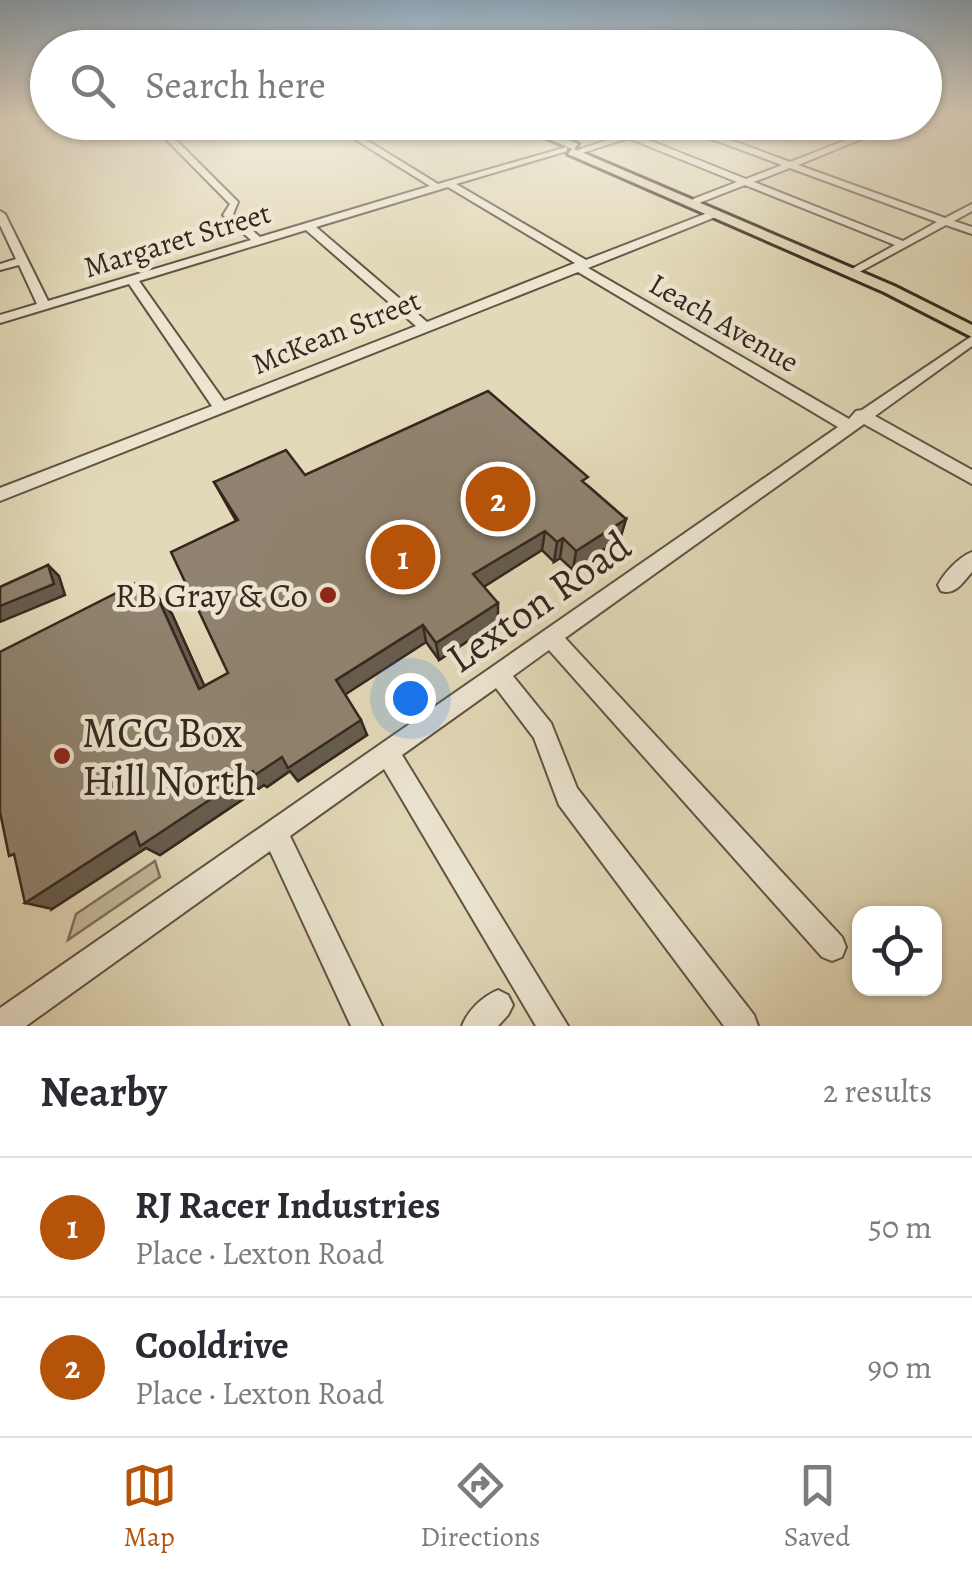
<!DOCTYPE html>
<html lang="en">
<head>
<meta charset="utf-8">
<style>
  body { margin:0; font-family:Alegreya,serif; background:#f2f2f3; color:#2b2b33 }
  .controls { position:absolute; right:30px; bottom:30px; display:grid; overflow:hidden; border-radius:20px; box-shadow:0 2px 8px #0004 }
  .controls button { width:90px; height:90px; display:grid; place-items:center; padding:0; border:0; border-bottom:2px solid #e1e1e2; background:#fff; color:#2b2b33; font:50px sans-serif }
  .you { position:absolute; left:410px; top:698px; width:35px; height:35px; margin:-25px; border:8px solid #fff; border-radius:50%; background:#1a73e8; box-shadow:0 0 0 15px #1a73e833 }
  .badge { display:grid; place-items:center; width:65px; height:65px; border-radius:50%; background:#b45309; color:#fff; font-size:32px; font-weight:700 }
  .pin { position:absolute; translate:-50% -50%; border:5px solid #fff; box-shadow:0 2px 10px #0006 }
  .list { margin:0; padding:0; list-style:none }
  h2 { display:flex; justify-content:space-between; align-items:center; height:130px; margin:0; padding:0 40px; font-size:42px }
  h2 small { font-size:32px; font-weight:400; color:#7c7c81 }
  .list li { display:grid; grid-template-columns:65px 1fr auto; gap:30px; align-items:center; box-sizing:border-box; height:140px; padding:0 40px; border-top:2px solid #e1e1e2 }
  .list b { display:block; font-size:38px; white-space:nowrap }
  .list p { margin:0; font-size:32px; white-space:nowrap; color:#7c7c81 }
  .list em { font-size:32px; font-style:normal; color:#7c7c81 }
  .icon { flex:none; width:55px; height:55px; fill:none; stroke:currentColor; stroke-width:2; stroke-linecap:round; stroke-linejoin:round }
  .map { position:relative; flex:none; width:972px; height:1026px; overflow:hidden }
  .search { position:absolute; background:#fff; box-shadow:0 2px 8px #0004; left:30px; right:30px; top:30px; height:110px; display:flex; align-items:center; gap:25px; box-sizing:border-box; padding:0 35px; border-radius:55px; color:#7c7c81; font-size:38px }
  .sheet { height:410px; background:#fff }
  nav { display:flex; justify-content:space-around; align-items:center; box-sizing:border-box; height:140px; border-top:2px solid #e1e1e2; background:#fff; font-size:28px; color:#7c7c81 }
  nav a { display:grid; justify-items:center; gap:5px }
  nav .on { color:#b45309 }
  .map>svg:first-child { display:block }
  .green { fill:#c5bb9e; stroke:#7e705e; stroke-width:2.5 }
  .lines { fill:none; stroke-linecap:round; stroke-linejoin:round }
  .minor-casing { stroke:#625345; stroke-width:4 }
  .major-casing { stroke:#37261f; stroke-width:6 }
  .minor { fill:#ece6d1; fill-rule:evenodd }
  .major { fill:#e2d9b8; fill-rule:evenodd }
  .wall { fill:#7c715f; stroke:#37261f; stroke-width:2.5 }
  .shaded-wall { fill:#655c4e; stroke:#37261f; stroke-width:2.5 }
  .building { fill:#90836f; stroke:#37261f; stroke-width:2.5 }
  .poi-dot { fill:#8f2418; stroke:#ece6d1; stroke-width:4 }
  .labels { text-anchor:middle; stroke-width:9; stroke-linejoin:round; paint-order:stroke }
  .far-street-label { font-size:30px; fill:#37261f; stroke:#ece6d1 }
  .poi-label { font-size:35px; fill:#37261f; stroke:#ece6d1; text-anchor:end }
  .near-street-label { font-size:42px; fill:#37261f; stroke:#ece6d1 }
  .near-poi-label { font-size:42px; fill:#37261f; stroke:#ece6d1; text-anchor:start }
</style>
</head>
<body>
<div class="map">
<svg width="972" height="1026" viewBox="0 0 972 1026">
  <rect width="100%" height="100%" fill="#e2d9b8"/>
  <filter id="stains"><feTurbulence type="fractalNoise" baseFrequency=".002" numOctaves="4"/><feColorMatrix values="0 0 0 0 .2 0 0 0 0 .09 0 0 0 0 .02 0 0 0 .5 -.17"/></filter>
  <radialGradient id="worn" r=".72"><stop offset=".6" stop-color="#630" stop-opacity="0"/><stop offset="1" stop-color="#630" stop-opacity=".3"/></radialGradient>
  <path class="green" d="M155,861L160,877L68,940L76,914Z"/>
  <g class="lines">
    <g class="minor-casing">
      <path id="minor" d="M149,122H158L238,202L233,214L260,237L430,186L327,122H337L438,184L567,147V151L456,184L586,260L710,212H718V216L588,268L849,419L856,411L862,410L972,336V346L875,416L972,470V484L864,424L565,638L842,937L846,947L842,957L832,961L822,957L549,650L513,676L551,723L577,788L754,1015L758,1026H724L559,805L534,738L496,688L402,755L568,1026H536L384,769L290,836L382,1026H351L270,851L26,1026H0V1008L838,427L578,272L0,501V488L212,406L129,284L0,323V315L37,304L19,265L0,270V264L16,259L0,225V211L5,214L48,301L251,240L223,215L230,204ZM448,187L575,263L427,322L316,227ZM306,230L416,326L224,401L139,281Z
        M660,122H682L790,162L892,122H904L798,165L945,218L972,204V211L954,221L972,227V234L946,225L852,276L846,273L848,271L895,245L745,185L699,203H693V199L737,182L628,138L582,153L578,150ZM671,124L782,165L746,179L636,135ZM790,168L937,222L903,241L754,182Z
        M972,552V572C963,582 955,596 941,591L938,585C944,573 959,557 972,552Z
        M498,990L508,995L513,1005L508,1015L498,1026H462C468,1010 482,997 498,990Z"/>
    </g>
    <g class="major-casing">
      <path id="major" d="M509,122H524L578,144L574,149L894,286L972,325V337L884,292L568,154L572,149Z"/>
    </g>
    <use href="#minor" class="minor"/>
    <use href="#major" class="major"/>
  </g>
  <path class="wall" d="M305,475L587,485L626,519L620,539L573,570L560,558L554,562L542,550L484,586L498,621L439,660L426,642L345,694L367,735L298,781L290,771L267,787L264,785L160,855L146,848L52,909L152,599L157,596L172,614L204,686L228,673L236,521L214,482Z"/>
  <path class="shaded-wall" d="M626,519L620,539L573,570L576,551Z
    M545,531L542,550L474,593L473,574Z
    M563,538L560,558L554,562L557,542Z
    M48,565L59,576L65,595L0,622V606Z
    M138,582L153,600L146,601Z
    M157,596L172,614L213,705L199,689Z
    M498,603V621L439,660L436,643Z
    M423,625L426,642L343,696L336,680Z
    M361,720L367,735L298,781L290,771L267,787L264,785L160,855L146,848L52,909L25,903L135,832L282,757Z"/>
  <path class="building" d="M488,391L588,477L582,481L626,519L576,551L563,538L557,542L545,531L473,574L498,603L436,643L423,625L336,680L361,720L288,768L282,757L255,775L253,771L140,846L135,832L25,903L14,854L9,856L0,812V652L138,582L146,601L157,596L199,689L228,673L171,552L238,520L214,482L286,450L305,475Z
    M48,565L54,584L0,606V587Z"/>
  <linearGradient id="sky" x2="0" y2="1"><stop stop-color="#8eaac0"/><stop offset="0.45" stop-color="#f2eedf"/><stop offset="1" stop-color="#f2eedf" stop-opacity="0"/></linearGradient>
  <rect width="972" height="260" fill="url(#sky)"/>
  <g class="poi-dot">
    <circle cx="328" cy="595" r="10"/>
    <circle cx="62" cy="756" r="10"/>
  </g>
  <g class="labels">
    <g class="far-street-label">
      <text transform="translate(177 240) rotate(-17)" y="10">Margaret Street</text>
      <text transform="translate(724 323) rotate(30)" y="10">Leach Avenue</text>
      <text transform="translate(336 332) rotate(-22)" y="10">McKean Street</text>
    </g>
    <g class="poi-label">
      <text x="308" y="607">RB Gray &amp; Co</text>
    </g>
    <g class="near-street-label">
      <text transform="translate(538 601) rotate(-35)" y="15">Lexton Road</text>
    </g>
    <g class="near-poi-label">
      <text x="82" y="747">MCC Box<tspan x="82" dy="48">Hill North</tspan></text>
    </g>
  </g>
  <rect width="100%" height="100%" filter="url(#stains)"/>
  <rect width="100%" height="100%" fill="url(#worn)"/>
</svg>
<div class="controls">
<button><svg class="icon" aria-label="locate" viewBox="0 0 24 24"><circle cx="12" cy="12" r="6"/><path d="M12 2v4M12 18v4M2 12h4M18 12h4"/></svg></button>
</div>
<div class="you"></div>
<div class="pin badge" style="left:403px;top:557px">1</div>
<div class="pin badge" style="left:498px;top:499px">2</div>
<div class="search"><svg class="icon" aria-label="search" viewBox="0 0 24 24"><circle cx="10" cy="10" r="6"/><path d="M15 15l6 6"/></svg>Search here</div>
</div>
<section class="sheet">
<h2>Nearby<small>2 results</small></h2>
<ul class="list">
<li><span class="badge">1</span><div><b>RJ Racer Industries</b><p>Place · Lexton Road</p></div><em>50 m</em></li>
<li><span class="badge">2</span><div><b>Cooldrive</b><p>Place · Lexton Road</p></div><em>90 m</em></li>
</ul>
</section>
<nav>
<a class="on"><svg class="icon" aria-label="map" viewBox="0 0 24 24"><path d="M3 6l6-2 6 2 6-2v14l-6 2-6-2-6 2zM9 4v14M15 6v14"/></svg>Map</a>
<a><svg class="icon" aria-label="directions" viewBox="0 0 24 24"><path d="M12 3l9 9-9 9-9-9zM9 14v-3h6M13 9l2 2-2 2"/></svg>Directions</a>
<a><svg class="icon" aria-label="saved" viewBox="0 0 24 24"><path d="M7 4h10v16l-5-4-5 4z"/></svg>Saved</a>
</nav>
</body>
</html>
